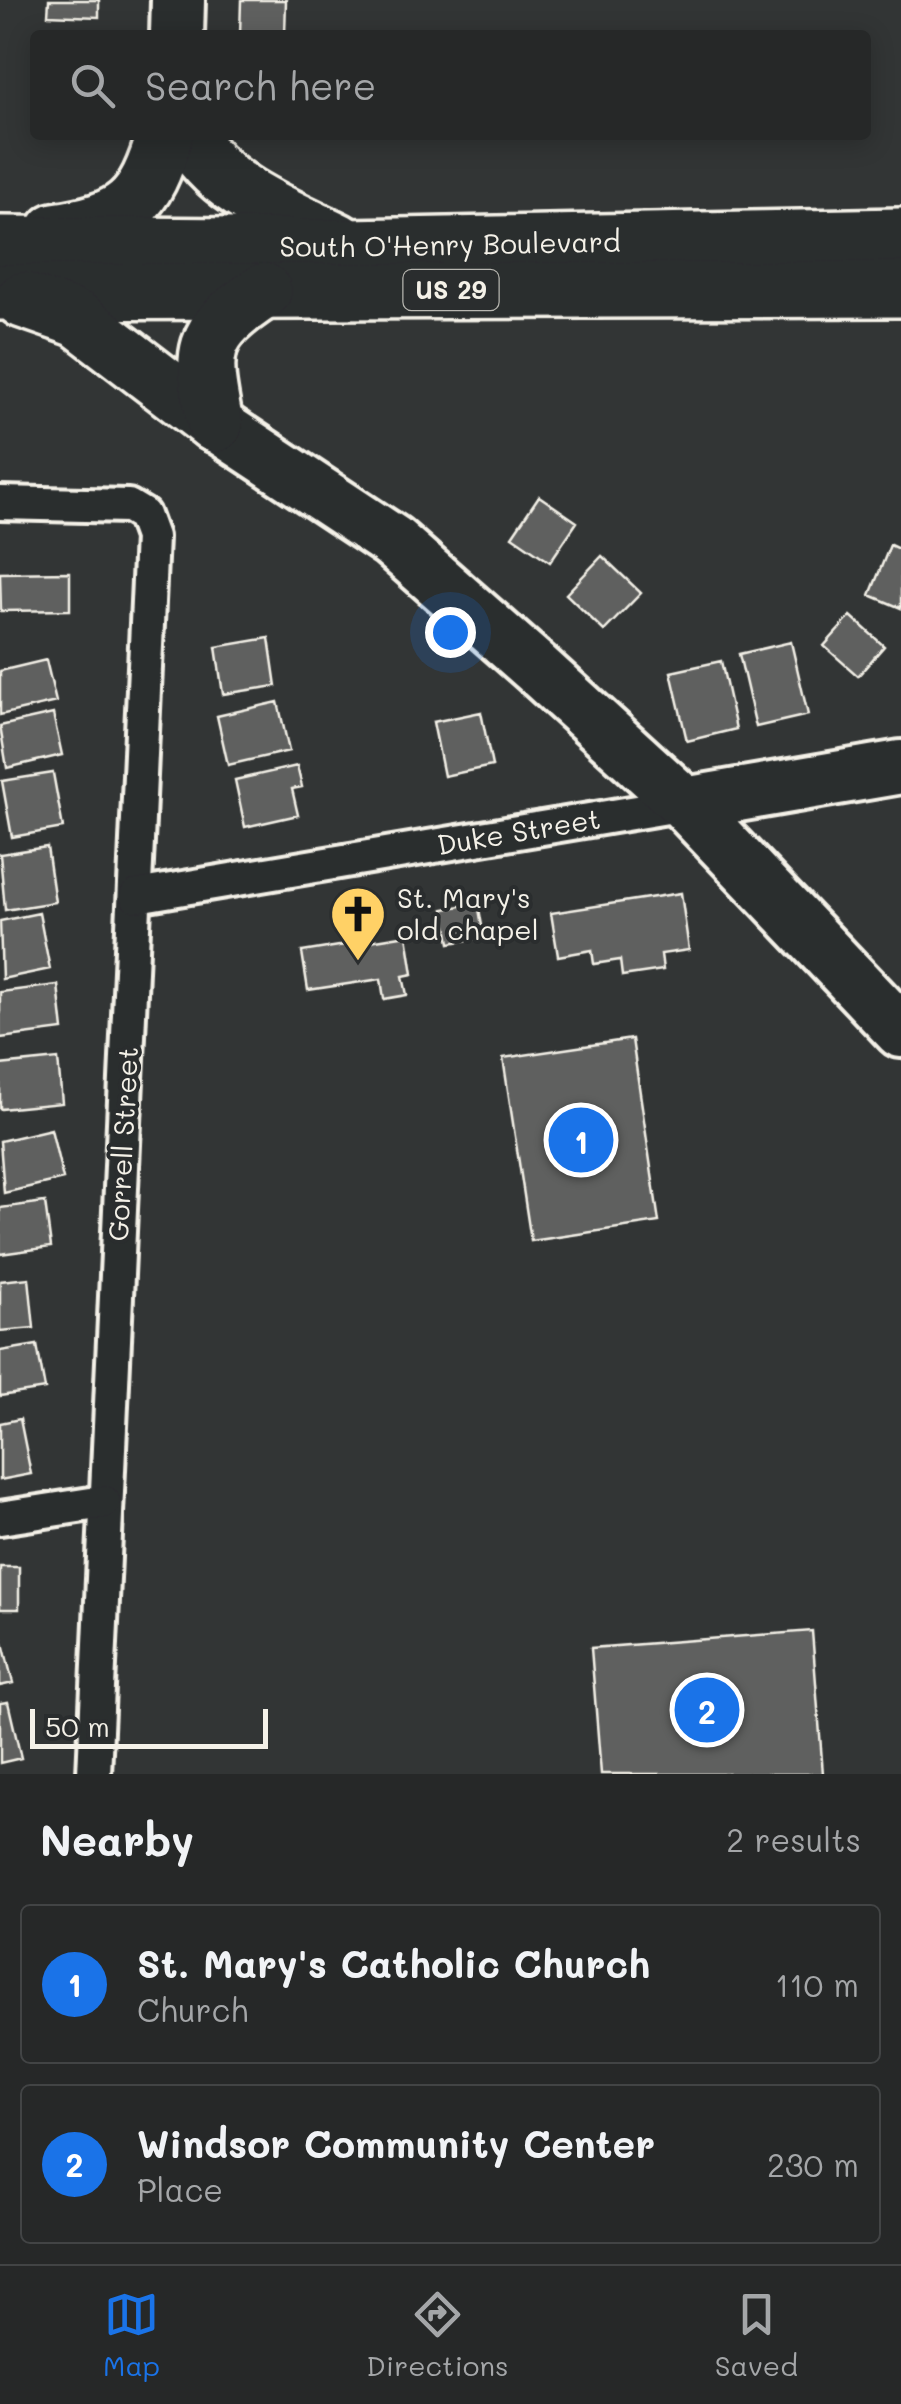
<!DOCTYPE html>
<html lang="en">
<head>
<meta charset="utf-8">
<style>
  body { margin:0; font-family:Mali,sans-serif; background:#2e3030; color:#f1f3f6 }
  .scale { position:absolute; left:30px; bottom:25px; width:238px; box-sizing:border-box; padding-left:10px; border:5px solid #f4f1e8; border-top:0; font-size:28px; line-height:35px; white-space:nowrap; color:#f4f1e8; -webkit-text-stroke:8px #2a2d2e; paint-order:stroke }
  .you { position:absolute; left:450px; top:632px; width:35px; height:35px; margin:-25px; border:8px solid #fff; border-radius:50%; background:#1a73e8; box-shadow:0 0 0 15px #1a73e833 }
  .badge { display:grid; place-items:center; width:65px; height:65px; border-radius:50%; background:#1a73e8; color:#fff; font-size:32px; font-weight:700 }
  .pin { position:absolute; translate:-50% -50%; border:5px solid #fff; box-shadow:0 2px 10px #0006 }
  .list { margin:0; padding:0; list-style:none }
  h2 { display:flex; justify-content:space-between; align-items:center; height:130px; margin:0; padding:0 40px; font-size:42px }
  h2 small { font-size:32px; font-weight:400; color:#a4a6a8 }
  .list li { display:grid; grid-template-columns:65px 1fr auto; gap:30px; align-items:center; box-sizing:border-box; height:160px; margin:0 20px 20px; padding:0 20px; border:2px solid #424445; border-radius:10px }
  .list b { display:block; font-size:38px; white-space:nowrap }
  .list p { margin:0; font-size:32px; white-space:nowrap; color:#a4a6a8 }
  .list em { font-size:32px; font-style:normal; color:#a4a6a8 }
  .icon { flex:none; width:55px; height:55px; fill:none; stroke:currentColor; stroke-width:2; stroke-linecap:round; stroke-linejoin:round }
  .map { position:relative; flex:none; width:901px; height:1774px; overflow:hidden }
  .search { position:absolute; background:#262828; box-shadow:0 5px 25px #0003; left:30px; right:30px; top:30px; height:110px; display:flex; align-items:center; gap:25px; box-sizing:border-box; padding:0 35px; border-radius:10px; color:#a4a6a8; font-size:38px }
  .sheet { height:490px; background:#262828 }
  nav { display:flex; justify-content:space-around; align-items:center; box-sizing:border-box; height:140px; border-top:2px solid #424445; background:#262828; font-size:28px; color:#a4a6a8 }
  nav a { display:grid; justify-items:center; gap:5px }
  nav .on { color:#1a73e8 }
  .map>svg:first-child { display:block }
  .building { fill:#5f605f; stroke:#f4f1e8; stroke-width:2.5 }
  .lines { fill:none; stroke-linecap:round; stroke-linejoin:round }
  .minor-casing { stroke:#f4f1e8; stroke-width:40 }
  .primary-casing { stroke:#f4f1e8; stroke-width:60 }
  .motorway-casing { stroke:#f4f1e8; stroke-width:62 }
  .minor { stroke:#2a2d2e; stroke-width:32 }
  .primary { stroke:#2a2d2e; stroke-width:52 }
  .motorway { stroke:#2a2d2e; stroke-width:55 }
  .labels { text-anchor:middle; stroke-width:8; stroke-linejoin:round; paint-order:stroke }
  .shield { fill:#2a2d2e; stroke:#b7b6b0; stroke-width:2.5 }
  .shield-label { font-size:25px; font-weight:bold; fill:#f4f1e8 }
  .street-label { font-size:28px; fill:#f4f1e8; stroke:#2a2d2e }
  .poi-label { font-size:28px; fill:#f4f1e8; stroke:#2a2d2e; text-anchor:start }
</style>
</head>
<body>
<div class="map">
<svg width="901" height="1774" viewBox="0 0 901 1774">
  <rect width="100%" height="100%" fill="#323535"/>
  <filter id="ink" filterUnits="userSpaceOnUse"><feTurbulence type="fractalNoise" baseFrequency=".01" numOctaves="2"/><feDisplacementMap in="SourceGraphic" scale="20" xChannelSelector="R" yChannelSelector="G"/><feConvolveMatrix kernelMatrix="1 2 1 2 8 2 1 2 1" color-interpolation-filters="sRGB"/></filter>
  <g filter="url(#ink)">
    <path class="building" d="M49,0H99V17L48,15Z
      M241,0H286L285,35H240Z
      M539,496L577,522L550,562L512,536Z
      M890,545L901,550V608L870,595Z
      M602,556L641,593L604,631L566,594Z
      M70,572V610L1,611L0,573Z
      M851,616L884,646L858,676L824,646Z
      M269,638L276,686L223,694L216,647Z
      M791,642L808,715L756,727L739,654Z
      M46,660L56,702L0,715V671Z
      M721,661L736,729L687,741L671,672Z
      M278,702L289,751L228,765L217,716Z
      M481,712L492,766L444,776L433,722Z
      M53,714L62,755L7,768L0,726Z
      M297,766L302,787L292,789L298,815L245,827L235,780Z
      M53,773L63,828L12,837L2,781Z
      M47,847L55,902L5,910L0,854Z
      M681,893L689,950L661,954L663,970L622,976L620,960L594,964L592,950L558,956L551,913Z
      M478,903L484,937L450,943L444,909Z
      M39,913L50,969L2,979L0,921Z
      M407,935L413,974L403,976L407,995L384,999L381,979L308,990L302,952Z
      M58,985L63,1030L0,1038V992Z
      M632,1039L659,1222L531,1241L503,1058Z
      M58,1059L62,1103L0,1109V1065Z
      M51,1129L63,1179L4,1193L0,1141Z
      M45,1202L51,1247L0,1254V1208Z
      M29,1278L34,1328L0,1331V1281Z
      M37,1345L45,1389L0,1396V1351Z
      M20,1419L31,1474L0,1480V1423Z
      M0,1567H19V1609H0Z
      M0,1631L13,1683L0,1686Z
      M812,1631L823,1774H601L591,1648Z
      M8,1702L21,1758L0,1763V1703Z"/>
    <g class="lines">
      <g class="minor-casing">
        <g id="minor">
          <path d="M0,503L128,506L143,515L151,537L94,1774"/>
          <path id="s1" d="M136,896L685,804"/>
          <path d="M0,1518L104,1502"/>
        </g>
      </g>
      <g class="primary-casing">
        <path id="primary" d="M177,35L178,0
          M215,424L392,541L536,668L685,804L901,1031
          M685,804L901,767"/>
      </g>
      <g class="motorway-casing">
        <g id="motorway">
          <path d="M189,135C216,190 286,215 338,241"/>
          <path d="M55,231C126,220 145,205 165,135"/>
          <path id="s2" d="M0,244L349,247L901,236"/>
          <path d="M0,292L901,289"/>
          <path d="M23,300L78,319L215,424"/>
          <path d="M215,424C201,351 198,334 264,291"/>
        </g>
      </g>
      <use href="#minor" class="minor"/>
      <use href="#primary" class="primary"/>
      <use href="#motorway" class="motorway"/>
    </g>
  </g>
  <defs>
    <g id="church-pin" transform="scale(2.875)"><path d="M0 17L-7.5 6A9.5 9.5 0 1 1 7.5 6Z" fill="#ffd166" stroke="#2a2d2e"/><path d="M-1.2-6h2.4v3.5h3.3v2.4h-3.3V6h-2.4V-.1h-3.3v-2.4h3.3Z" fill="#111"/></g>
  </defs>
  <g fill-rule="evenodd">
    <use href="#church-pin" x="358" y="914"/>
  </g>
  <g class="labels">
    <rect class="shield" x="403.5" y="270" width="95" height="40" rx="8"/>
    <g class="shield-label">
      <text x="451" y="299">US 29</text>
    </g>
    <g class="street-label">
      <text dy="10" stroke="none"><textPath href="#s2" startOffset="450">South O'Henry Boulevard</textPath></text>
      <text dy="10" stroke="none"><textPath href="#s1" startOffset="388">Duke Street</textPath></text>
      <text transform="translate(123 1144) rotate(-87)" y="10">Gorrell Street</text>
    </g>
    <g class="poi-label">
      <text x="397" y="908">St. Mary's<tspan x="397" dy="32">old chapel</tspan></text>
    </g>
  </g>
</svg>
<div class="scale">50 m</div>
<div class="you"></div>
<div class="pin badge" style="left:581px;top:1140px">1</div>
<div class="pin badge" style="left:707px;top:1710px">2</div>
<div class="search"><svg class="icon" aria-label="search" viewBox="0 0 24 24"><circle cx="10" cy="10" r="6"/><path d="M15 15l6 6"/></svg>Search here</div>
</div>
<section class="sheet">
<h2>Nearby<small>2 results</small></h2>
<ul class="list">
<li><span class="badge">1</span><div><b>St. Mary's Catholic Church</b><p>Church</p></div><em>110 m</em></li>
<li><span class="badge">2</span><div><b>Windsor Community Center</b><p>Place</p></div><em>230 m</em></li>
</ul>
</section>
<nav>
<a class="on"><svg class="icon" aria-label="map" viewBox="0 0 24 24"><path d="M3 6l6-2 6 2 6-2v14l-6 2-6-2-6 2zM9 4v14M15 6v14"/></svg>Map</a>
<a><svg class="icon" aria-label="directions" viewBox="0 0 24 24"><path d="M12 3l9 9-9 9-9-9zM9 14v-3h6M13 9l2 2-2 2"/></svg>Directions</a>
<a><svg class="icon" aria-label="saved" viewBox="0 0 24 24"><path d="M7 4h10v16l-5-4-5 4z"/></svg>Saved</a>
</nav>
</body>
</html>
